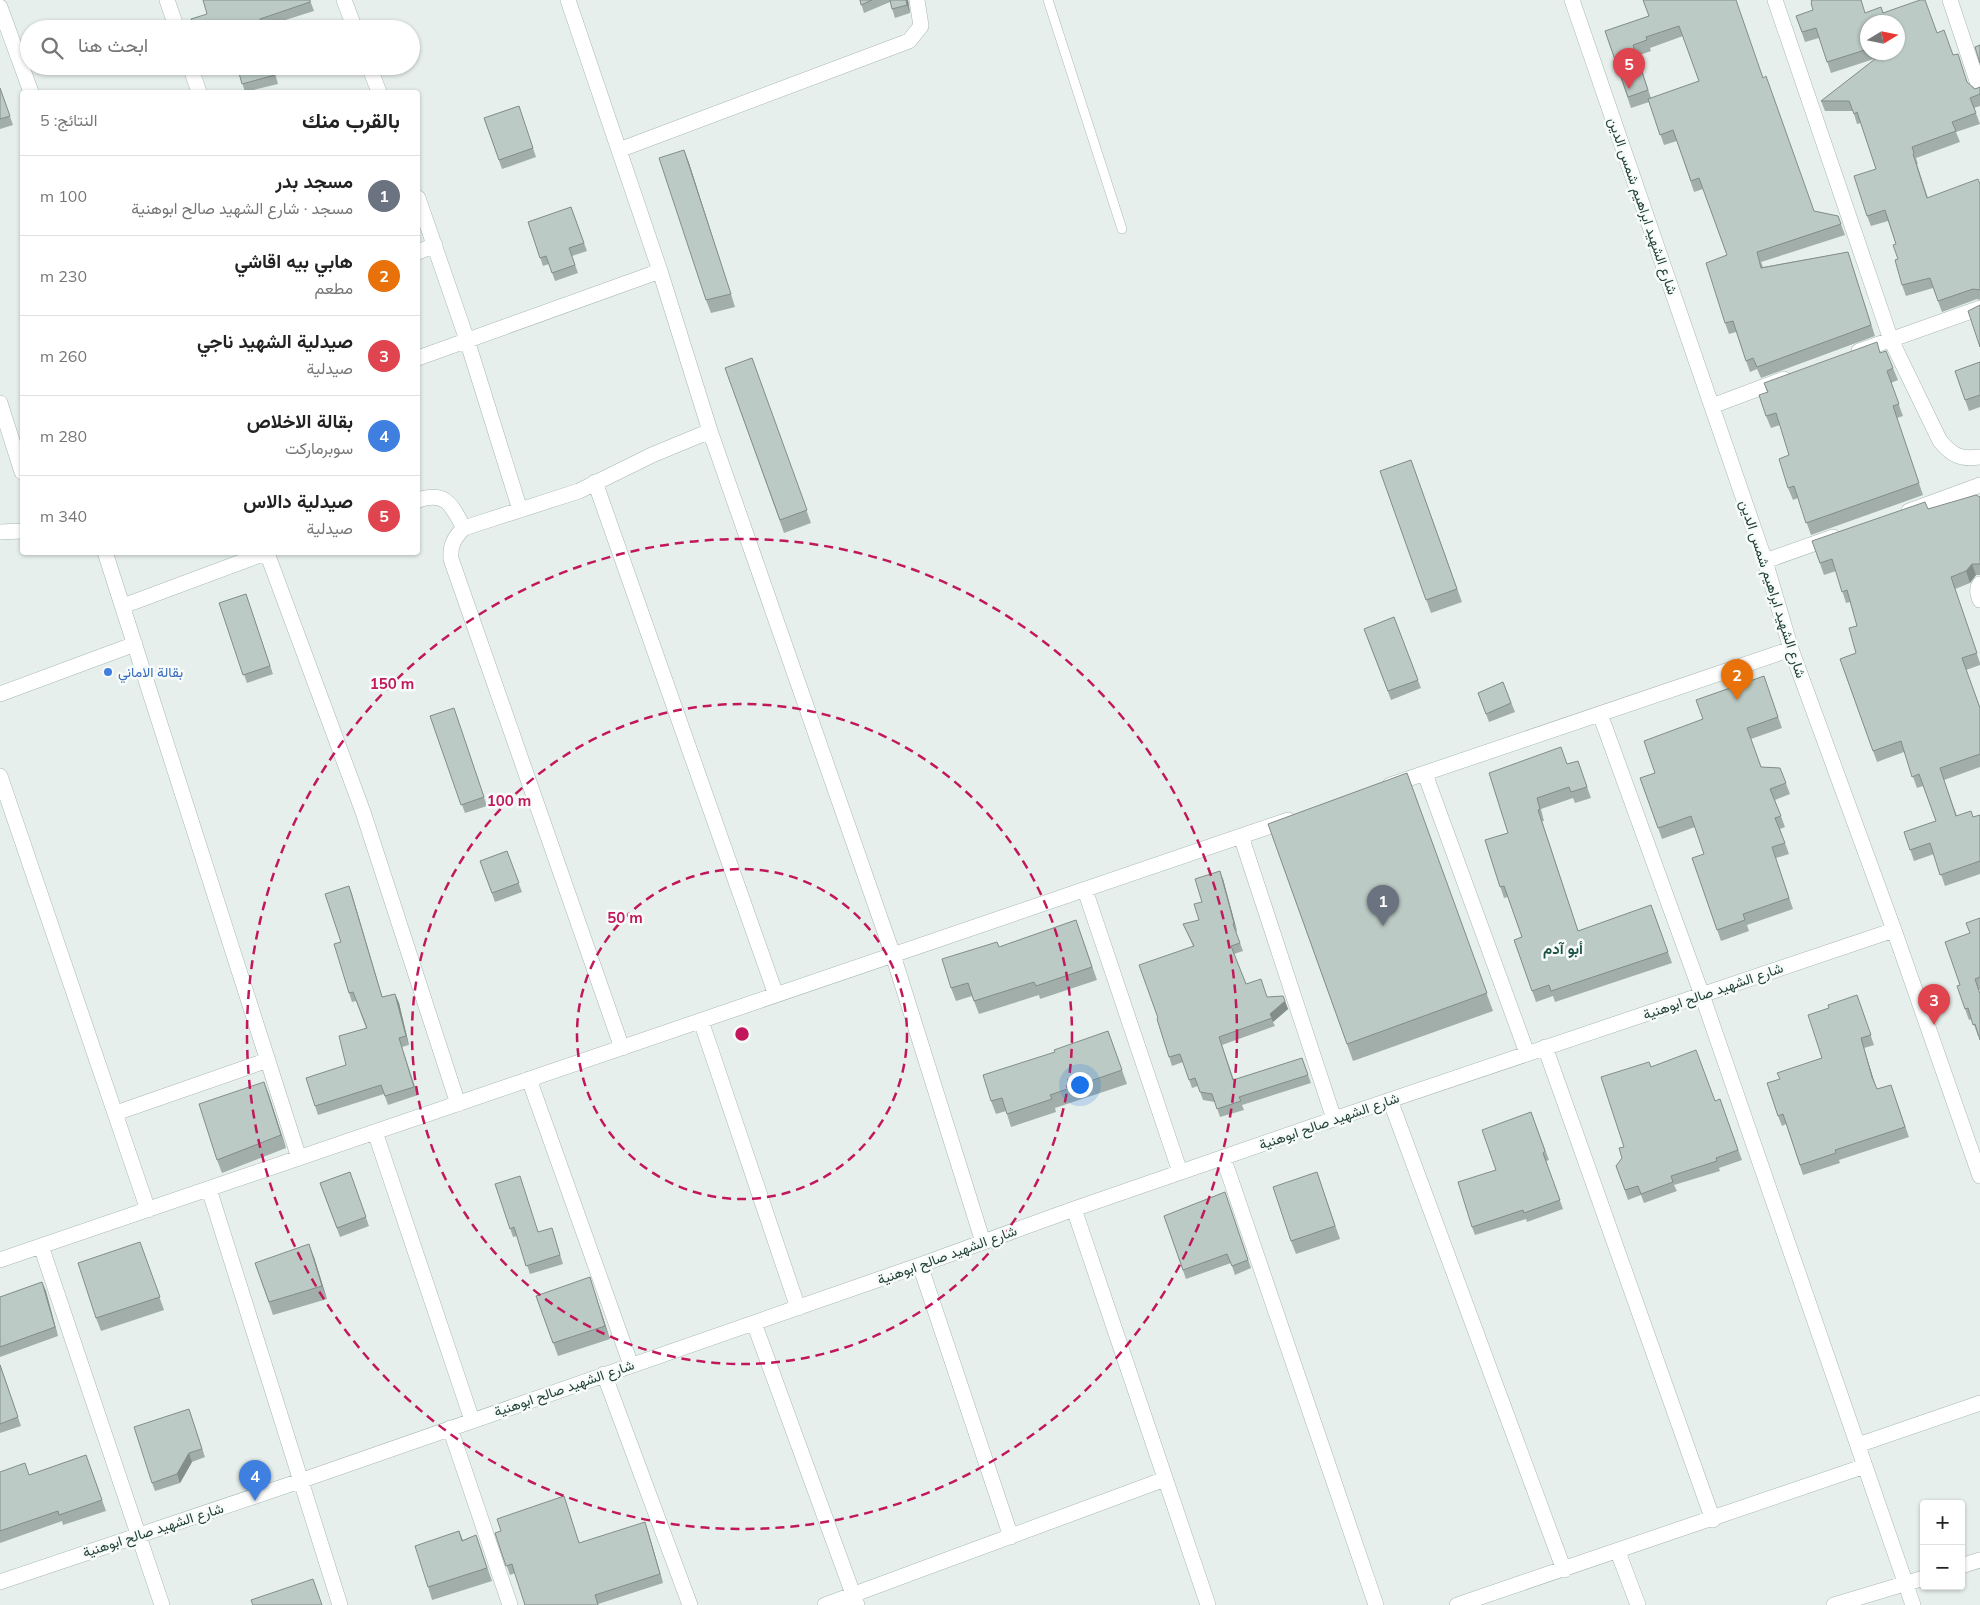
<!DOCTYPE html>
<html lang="ar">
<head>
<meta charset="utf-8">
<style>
  body { margin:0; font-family:Mulish,Vazirmatn,sans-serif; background:#f6f6f6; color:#222; direction:rtl }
  .controls { position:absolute; right:15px; bottom:15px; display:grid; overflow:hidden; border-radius:5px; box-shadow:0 1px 4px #0004 }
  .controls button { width:45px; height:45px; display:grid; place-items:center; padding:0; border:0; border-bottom:1px solid #e0e0e0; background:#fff; color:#222; font:25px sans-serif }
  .compass { position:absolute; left:1860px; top:15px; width:45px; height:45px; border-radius:50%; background:#fff; box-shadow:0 1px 4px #0004; rotate:80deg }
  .you { position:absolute; left:1079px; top:1084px; width:18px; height:18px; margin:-12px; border:4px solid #fff; border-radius:50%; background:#1a73e8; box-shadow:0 0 0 8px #1a73e833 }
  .badge { display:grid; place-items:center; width:32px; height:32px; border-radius:50%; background:#111827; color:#fff; font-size:16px; font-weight:700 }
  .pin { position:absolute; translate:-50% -41px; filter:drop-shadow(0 1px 2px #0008) }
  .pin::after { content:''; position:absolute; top:26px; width:18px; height:15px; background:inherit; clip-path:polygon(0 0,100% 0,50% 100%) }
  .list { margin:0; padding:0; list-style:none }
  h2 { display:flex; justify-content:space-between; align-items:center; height:65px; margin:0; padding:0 20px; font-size:21px }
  h2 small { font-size:16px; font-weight:400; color:#767676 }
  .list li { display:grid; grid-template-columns:32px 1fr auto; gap:15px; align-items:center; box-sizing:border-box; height:80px; padding:0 20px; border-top:1px solid #e0e0e0 }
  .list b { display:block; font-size:19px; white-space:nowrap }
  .list p { margin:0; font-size:16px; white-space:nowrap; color:#767676 }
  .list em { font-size:16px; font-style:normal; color:#767676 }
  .icon { flex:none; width:28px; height:28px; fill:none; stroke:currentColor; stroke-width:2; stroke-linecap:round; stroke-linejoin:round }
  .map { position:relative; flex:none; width:1980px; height:1605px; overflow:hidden; direction:ltr }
  .search { position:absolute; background:#fff; box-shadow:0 1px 4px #0004; left:20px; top:20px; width:400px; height:55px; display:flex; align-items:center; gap:12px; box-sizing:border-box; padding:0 18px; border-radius:28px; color:#767676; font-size:19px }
  .panel { position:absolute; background:#fff; box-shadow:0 1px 4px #0004; left:20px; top:90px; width:400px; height:465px; border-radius:5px; direction:rtl }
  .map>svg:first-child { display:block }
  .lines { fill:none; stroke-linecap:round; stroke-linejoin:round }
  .lane-casing { stroke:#a8b8b2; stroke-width:10 }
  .street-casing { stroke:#a8b8b2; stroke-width:16 }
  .lane { stroke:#fff; stroke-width:9 }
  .street { stroke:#fff; stroke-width:15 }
  .wall { fill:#a1aea9; fill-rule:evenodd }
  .shaded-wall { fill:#838d89 }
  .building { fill:#bbcac4; stroke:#838d89 }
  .ring { fill:none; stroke:#c2185b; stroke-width:2.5; stroke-dasharray:9 6 }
  .shop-dot { fill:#3f7fe0; stroke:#f7fbf9; stroke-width:2 }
  .labels { text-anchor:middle; stroke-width:5; stroke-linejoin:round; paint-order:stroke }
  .street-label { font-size:14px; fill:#24423a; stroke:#f7fbf9 }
  .shop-label { font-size:14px; fill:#366cbe; stroke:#f7fbf9; text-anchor:start }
  .neighbourhood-label { font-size:15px; font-weight:bold; fill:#1f5548; stroke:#f7fbf9 }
  .centre { fill:#c2185b; stroke:#f7fbf9; stroke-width:2.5 }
  .ring-label { font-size:15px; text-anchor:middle; font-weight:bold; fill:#c2185b; stroke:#f7fbf9; stroke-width:5; stroke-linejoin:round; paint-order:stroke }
</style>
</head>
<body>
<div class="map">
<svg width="1980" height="1605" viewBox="0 0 1980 1605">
  <rect width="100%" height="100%" fill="#e6efeb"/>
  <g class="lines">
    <g class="lane-casing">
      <path id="lane" d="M1048,0L1122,229"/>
    </g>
    <g class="street-casing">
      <path id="street" d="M167,0L177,29
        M344,0L355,29
        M568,0L660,271L710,431L893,955L983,1242
        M1572,0L1765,561L1791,649L1894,930L1980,1176
        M1775,0L1891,340L1940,441C1952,455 1960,460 1980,457
        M1950,0L1980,90
        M0,7L31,92
        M190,66L199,92
        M369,66L379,92
        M619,150L909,41L921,26L917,0
        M418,198L467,340L520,510
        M418,252L435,245
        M1859,351L1980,308
        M418,358L660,271
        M0,403L22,472
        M1712,406L1784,379
        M595,482L776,995
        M418,500C447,491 451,505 464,528
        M1909,511L1980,485
        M0,532L22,531
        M105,552L299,1158
        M267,553L363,812L458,1104
        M1765,561L1833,537
        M1980,584C1976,589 1978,594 1980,600
        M123,606L268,552
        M0,694L135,644
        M1600,714L1702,995L1913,1605
        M1425,774L1527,1053
        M0,776L148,1210
        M1390,785L1791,649
        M1241,836L1334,1119
        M1085,890L1180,1172
        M701,1021L798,1308
        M1545,1047L1713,1520
        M622,1048L451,559C450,545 454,538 464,528L579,491L652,455L710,431
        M529,1079L631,1365
        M1390,1100L1564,1570
        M116,1113L268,1060
        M375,1132L472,1420
        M1223,1157L1376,1605
        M209,1189L340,1605
        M1074,1209L1208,1605
        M41,1246L162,1605
        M0,1260L1288,820
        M920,1265L1011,1537
        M754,1323L857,1605
        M604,1374L690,1605
        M450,1428L510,1605
        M1858,1445L1980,1403
        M1618,1552L1638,1605
        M1961,1566L1980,1560
        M0,1582L300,1481L920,1265L1074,1209L1334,1119L1894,930
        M825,1605L1165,1479
        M1457,1605L1865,1466
        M1834,1605L1924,1578"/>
    </g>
    <use href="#lane" class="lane"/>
    <use href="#street" class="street"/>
  </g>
  <path class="wall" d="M310,0L314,11L263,27V29H194Z
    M860,0H908L910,13L895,18L890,2L864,13Z
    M1643,0L1763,78L1814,211L1838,216L1845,235L1761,262L1763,267L1848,252L1875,336L1761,378L1757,369L1750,372L1736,332L1729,334L1725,323L1727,255L1703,189L1694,192L1677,141L1664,145L1649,102L1631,108L1605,31L1649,16ZM1683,36L1699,81L1651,98L1637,56L1651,51L1650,48Z
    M1812,3L1865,13H1883L1937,33L1953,55L1968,83L1975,89L1980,87V106L1974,108L1980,124L1956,132L1960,142L1916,158L1918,164H1917L1928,198L1980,184V300L1977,299L1942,312L1933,288L1906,296L1902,285L1896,244L1888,221L1871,226L1867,216L1876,169L1861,123L1857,124L1853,111H1825L1821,101L1877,58L1831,73L1819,38L1805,42L1796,16L1813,10ZM1868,22H1898V52H1868Z
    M237,66H273L278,84L245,92Z
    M0,88L13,125L0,129Z
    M519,106L536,157L502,169L484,118Z
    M684,150L689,163L735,307L711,313L706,300Z
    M571,207L587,251L572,256L578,273L555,281L549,264L543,266L528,222Z
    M1881,353L1893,368L1898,380L1891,383L1903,416L1897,418L1923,495L1811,535L1798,498L1793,500L1788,488L1789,455L1780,425L1771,428L1766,416L1767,392L1764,383Z
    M752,358L811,523L784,533L725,368Z
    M1980,362V407L1969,411L1955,371Z
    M1411,460L1462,602L1431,613L1380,471Z
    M1980,497V575H1976L1970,583L1955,589L1980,663V665L1966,670L1980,708V767L1944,780L1957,816L1973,817L1980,815V874L1945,886L1934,854L1914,861L1904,832L1936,821L1923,786L1917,788L1904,752L1877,762L1840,659L1856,653L1857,626L1850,602L1846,603L1836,571L1824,575L1812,541L1928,509Z
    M246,594L273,674L247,683L219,603Z
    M1394,617L1421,688L1391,700L1364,629Z
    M1764,676L1782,728L1751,739L1761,767L1780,768L1790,794L1775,800L1785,827L1780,829L1789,854L1776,858L1793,909L1747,925L1749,931L1721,941L1692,858L1704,854L1695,827L1662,839L1640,778L1655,773L1703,719Z
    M1503,682L1515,712L1489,722L1478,693Z
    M430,716L457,717L487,806L465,813Z
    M1578,761L1591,798L1575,803L1573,798L1541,809L1544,821H1542L1578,931L1651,905L1672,963L1555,1002L1553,996L1536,1002L1514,940L1522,937L1508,897L1504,898L1485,840L1508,833L1489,773L1567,764Z
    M1407,773L1493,1011L1353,1061L1268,824Z
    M507,851L522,892L495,902L480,861Z
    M1223,879L1237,931L1236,932L1243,951L1234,954L1246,984L1267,997L1283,996L1288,1009L1273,1022L1275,1026L1222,1045L1234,1080L1302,1058L1311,1083L1242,1105L1244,1110L1220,1117L1215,1102L1203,1100L1198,1086L1192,1088L1183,1062L1172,1066L1157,1019L1158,1018L1193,946L1183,924L1199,920L1202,902Z
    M349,886L382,997L395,994L399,1003L409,1045L402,1047L418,1095L388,1105L384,1094L318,1115L315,1106L346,1065L366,1028L356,1001L352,1002L349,993L341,942Z
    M1980,918V990H1979V1036H1978L1972,1019L1969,1020L1965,1009L1960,985L1970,933Z
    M1076,920L1097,980L1040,999L1039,995L979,1014L972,996L956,1001L951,988L999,947Z
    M1857,995L1874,1045L1864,1048L1874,1082L1877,1089L1891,1085L1909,1137L1839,1160L1840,1163L1803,1175L1786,1124L1782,1126L1778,1116L1780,1079L1822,1058L1829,1008Z
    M1108,1031L1127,1084L1055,1108L1056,1112L1011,1127L1006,1111L996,1114L991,1101L1055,1052Z
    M1651,1067L1715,1101L1720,1099L1742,1160L1719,1168L1720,1171L1674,1185L1677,1191L1644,1203L1641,1195L1628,1200L1616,1166L1622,1158Z
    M264,1082L286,1148L222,1173L217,1160Z
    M1531,1112L1549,1160L1546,1161L1563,1209L1527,1222L1526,1219L1475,1235L1472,1227L1496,1170Z
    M350,1172L369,1226L340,1237L320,1183Z
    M1317,1172L1340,1239L1296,1254L1291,1241Z
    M495,1184L539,1232L552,1228L563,1264L530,1274L517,1236L513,1237Z
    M1225,1192L1251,1268L1235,1275L1231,1263L1186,1279L1164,1216Z
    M140,1242L164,1310L101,1331L96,1318Z
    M314,1257L327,1299L273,1315L255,1263Z
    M42,1282L58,1336L0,1357V1297Z
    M594,1290L610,1339L558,1356L536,1296Z
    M0,1364L21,1426L0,1433Z
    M189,1409L205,1457L192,1462L180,1483L155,1491L152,1483Z
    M86,1455L106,1511L63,1525L62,1521L0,1543V1472L29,1475Z
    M459,1531L463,1540L476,1535L492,1581L432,1600L428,1587Z
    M648,1531L663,1583L598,1604L515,1573L510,1575L495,1533L580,1543Z"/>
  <path class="shaded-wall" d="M906,0H908L910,13L907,5Z
    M684,150L689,163L735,307L731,294Z
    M1972,564L1976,575L1970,583L1966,571Z
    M1220,871L1223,879L1237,931L1234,923Z
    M349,886L352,894L385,1006L382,997Z
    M395,994L399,1003L409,1045L406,1036Z
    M1285,1001L1288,1009L1273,1022L1270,1014Z
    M1861,1038L1864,1048L1876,1087L1872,1077Z
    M264,1082L269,1095L286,1148L281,1135Z
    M309,1244L314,1257L327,1299L322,1286Z
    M590,1277L594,1290L610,1339L605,1326Z
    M42,1282L46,1291L58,1336L55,1327Z
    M189,1453L192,1462L180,1483L177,1474Z
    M645,1522L648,1531L663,1583L660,1574Z"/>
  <path class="building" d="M203,0H310V2L260,19L262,29H194L191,19L207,14Z
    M860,0H872L861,5Z
    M890,0H906L907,5L892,9Z
    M1643,0H1736L1763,78L1766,76L1814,211L1838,216L1841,224L1757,252L1761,268L1848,252L1871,325L1757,367L1753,358L1746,361L1733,321L1725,323L1706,263L1727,255L1699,178L1691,181L1673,130L1660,135L1648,99L1699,81L1679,26L1646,37L1647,40L1633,45L1648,90L1628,97L1605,31L1649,16Z
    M1811,0H1861L1865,13L1881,7L1883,13L1920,0H1925L1937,33L1944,30L1953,55L1958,54L1967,82L1975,89L1980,87V94L1970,98L1976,113L1952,122L1956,131L1912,147L1914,153L1913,154L1927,198L1978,179L1980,184V290L1973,289L1938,301L1930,278L1902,285L1895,260L1898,259L1893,245L1896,244L1885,210L1867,216L1854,176L1876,169L1857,112L1854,114L1849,101H1821L1884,52H1898V43L1904,38L1898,40V22H1868V49L1827,62L1816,28L1802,32L1796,16L1813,10L1811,3L1812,2Z
    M1980,45V63L1975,47Z
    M237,66H273L275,75L242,84Z
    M0,88L10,116L0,119Z
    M519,106L533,148L499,160L484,118Z
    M684,150L731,294L706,300L659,158Z
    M571,207L584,243L569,248L575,265L552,273L546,256L540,258L528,222Z
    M1980,305V347L1968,311Z
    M1877,342L1880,353L1886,351L1893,368L1887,371L1899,404L1893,406L1919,483L1806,523L1794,486L1788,488L1779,459L1789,455L1776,413L1766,416L1759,395L1768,392L1764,383Z
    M752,358L807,510L780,520L725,368Z
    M1980,362V395L1965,400L1955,371Z
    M1411,460L1457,589L1426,600L1380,471Z
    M1976,495L1980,497V564H1972L1966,571L1951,577L1977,653L1962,658L1980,708V754L1940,768L1956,816L1971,811L1973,817L1980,815V861L1940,875L1930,843L1910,850L1904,832L1936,821L1919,774L1912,777L1901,741L1873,751L1840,659L1856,653L1849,628L1857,626L1847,590L1842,592L1832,559L1820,563L1812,541L1925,502L1928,509Z
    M246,594L270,666L243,675L219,603Z
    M1394,617L1418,680L1388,691L1364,629Z
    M1764,676L1778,717L1747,728L1761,767L1780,768L1786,783L1770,789L1781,816L1775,818L1785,843L1772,847L1789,898L1743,914L1745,920L1717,930L1692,858L1704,854L1691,816L1658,828L1640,778L1655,773L1644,741L1703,719L1696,700Z
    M1503,682L1511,703L1486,714L1478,693Z
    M454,708L484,797L461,805L430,716Z
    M1561,747L1567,764L1578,761L1587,787L1571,792L1569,787L1537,798L1540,809L1538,810L1578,931L1651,905L1668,952L1551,991L1549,985L1532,991L1514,940L1522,937L1504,886L1500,887L1485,840L1508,833L1489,773Z
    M1407,773L1487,993L1347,1044L1268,824Z
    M507,851L519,883L492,893L480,861Z
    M1220,871L1234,923L1233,924L1240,943L1231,946L1246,984L1261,979L1267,997L1283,996L1285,1001L1270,1014L1272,1018L1219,1037L1233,1080L1302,1058L1308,1075L1239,1097L1241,1101L1217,1109L1212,1094L1200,1092L1195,1078L1189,1080L1180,1054L1169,1057L1157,1019L1158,1018L1139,965L1194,946L1183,924L1199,920L1194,904L1202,902L1195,879Z
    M349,886L382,997L395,994L406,1036L399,1038L414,1087L385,1096L381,1085L315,1106L306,1078L346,1065L339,1036L367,1028L353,992L349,993L334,944L341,942L325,894Z
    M1980,918V977L1975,979L1980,994V1040L1975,1024L1973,1025L1968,1008L1965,1009L1957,986L1960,985L1945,942L1970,933L1966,923Z
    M1076,920L1092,967L1036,986L1034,982L974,1001L968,983L951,988L942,959L997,942L999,947Z
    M1857,995L1871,1035L1861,1038L1872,1077L1877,1089L1891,1085L1905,1127L1835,1150L1836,1153L1800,1165L1783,1114L1778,1116L1767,1083L1780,1079L1777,1073L1822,1058L1808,1015L1829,1008L1828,1005Z
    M1108,1031L1122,1070L1050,1095L1052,1099L1007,1114L1002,1098L991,1101L983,1075L1055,1052L1054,1050Z
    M1696,1050L1715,1101L1720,1099L1738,1150L1716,1158L1717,1161L1671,1176L1673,1182L1641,1194L1638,1186L1625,1190L1616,1166L1622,1158L1619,1148L1624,1147L1601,1077L1649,1062L1651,1067Z
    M264,1082L281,1135L217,1160L199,1104Z
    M1531,1112L1545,1151L1543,1153L1560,1200L1524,1213L1523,1210L1472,1227L1458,1182L1496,1170L1482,1130Z
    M350,1172L366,1217L337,1228L320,1183Z
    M1317,1172L1335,1226L1291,1241L1273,1187Z
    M520,1176L538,1232L552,1228L560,1255L526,1266L514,1227L510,1229L495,1184Z
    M1225,1192L1248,1260L1232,1266L1227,1254L1183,1270L1164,1216Z
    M140,1242L160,1297L96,1318L78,1263Z
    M309,1244L322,1286L269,1302L255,1263Z
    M590,1277L605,1326L553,1343L536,1296Z
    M42,1282L55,1327L0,1347V1297Z
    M0,1365L18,1417L0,1424Z
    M189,1409L202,1449L189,1453L177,1474L152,1483L134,1427Z
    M86,1455L102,1500L59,1515L58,1511L0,1531V1472L25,1463L29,1475Z
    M564,1496L579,1543L645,1522L660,1574L595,1595L598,1605H525L513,1568L512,1564L506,1566L495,1533L501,1531L497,1519Z
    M459,1531L462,1541L476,1535L487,1568L428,1587L415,1546Z
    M313,1579L322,1605H253L251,1600Z"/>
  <g class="ring">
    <circle cx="742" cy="1034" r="165"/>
    <circle cx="742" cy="1034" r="330"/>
    <circle cx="742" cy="1034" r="495"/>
  </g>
  <circle class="shop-dot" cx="108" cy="672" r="5"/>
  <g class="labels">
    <g class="street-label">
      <text transform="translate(1643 206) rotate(71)" y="5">شارع الشهيد ابراهيم شمس الدين</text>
      <text transform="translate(1773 589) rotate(72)" y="5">شارع الشهيد ابراهيم شمس الدين</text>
      <text transform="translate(1713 991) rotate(-19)" y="5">شارع الشهيد صالح ابوهنية</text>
      <text transform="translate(1329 1121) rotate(-19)" y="5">شارع الشهيد صالح ابوهنية</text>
      <text transform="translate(947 1255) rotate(-20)" y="5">شارع الشهيد صالح ابوهنية</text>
      <text transform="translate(564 1388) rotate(-19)" y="5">شارع الشهيد صالح ابوهنية</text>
      <text transform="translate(153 1530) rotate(-18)" y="5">شارع الشهيد صالح ابوهنية</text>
    </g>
    <g class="shop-label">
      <text x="118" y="677">بقالة الاماني</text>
    </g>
    <g class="neighbourhood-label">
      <text x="1563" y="954">أبو آدم</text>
    </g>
  </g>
  <circle cx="742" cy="1034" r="8" class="centre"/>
  <g class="ring-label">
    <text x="392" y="689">150 m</text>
    <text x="509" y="806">100 m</text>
    <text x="625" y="923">50 m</text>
  </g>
</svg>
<div class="controls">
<button>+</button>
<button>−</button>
</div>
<svg class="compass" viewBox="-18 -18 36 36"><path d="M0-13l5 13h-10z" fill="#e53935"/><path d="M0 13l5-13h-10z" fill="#767676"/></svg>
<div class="you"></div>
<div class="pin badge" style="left:1383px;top:926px;background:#6b7280">1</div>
<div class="pin badge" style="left:1737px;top:700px;background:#e8710a">2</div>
<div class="pin badge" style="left:1934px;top:1025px;background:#e0444e">3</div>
<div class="pin badge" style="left:255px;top:1501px;background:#3f7fe0">4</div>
<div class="pin badge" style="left:1629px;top:89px;background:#e0444e">5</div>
<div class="search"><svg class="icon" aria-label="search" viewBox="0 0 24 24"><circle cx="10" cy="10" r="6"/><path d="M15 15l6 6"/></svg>ابحث هنا</div>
<section class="panel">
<h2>بالقرب منك<small>النتائج: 5</small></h2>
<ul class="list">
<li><span class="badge" style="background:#6b7280">1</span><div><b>مسجد بدر</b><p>مسجد · شارع الشهيد صالح ابوهنية</p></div><em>100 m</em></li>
<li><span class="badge" style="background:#e8710a">2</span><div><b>هابي بيه اقاشي</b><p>مطعم</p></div><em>230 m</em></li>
<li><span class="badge" style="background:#e0444e">3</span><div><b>صيدلية الشهيد ناجي</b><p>صيدلية</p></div><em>260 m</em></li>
<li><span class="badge" style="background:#3f7fe0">4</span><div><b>بقالة الاخلاص</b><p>سوبرماركت</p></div><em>280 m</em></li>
<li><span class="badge" style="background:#e0444e">5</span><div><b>صيدلية دالاس</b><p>صيدلية</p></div><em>340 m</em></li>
</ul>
</section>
</div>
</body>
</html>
